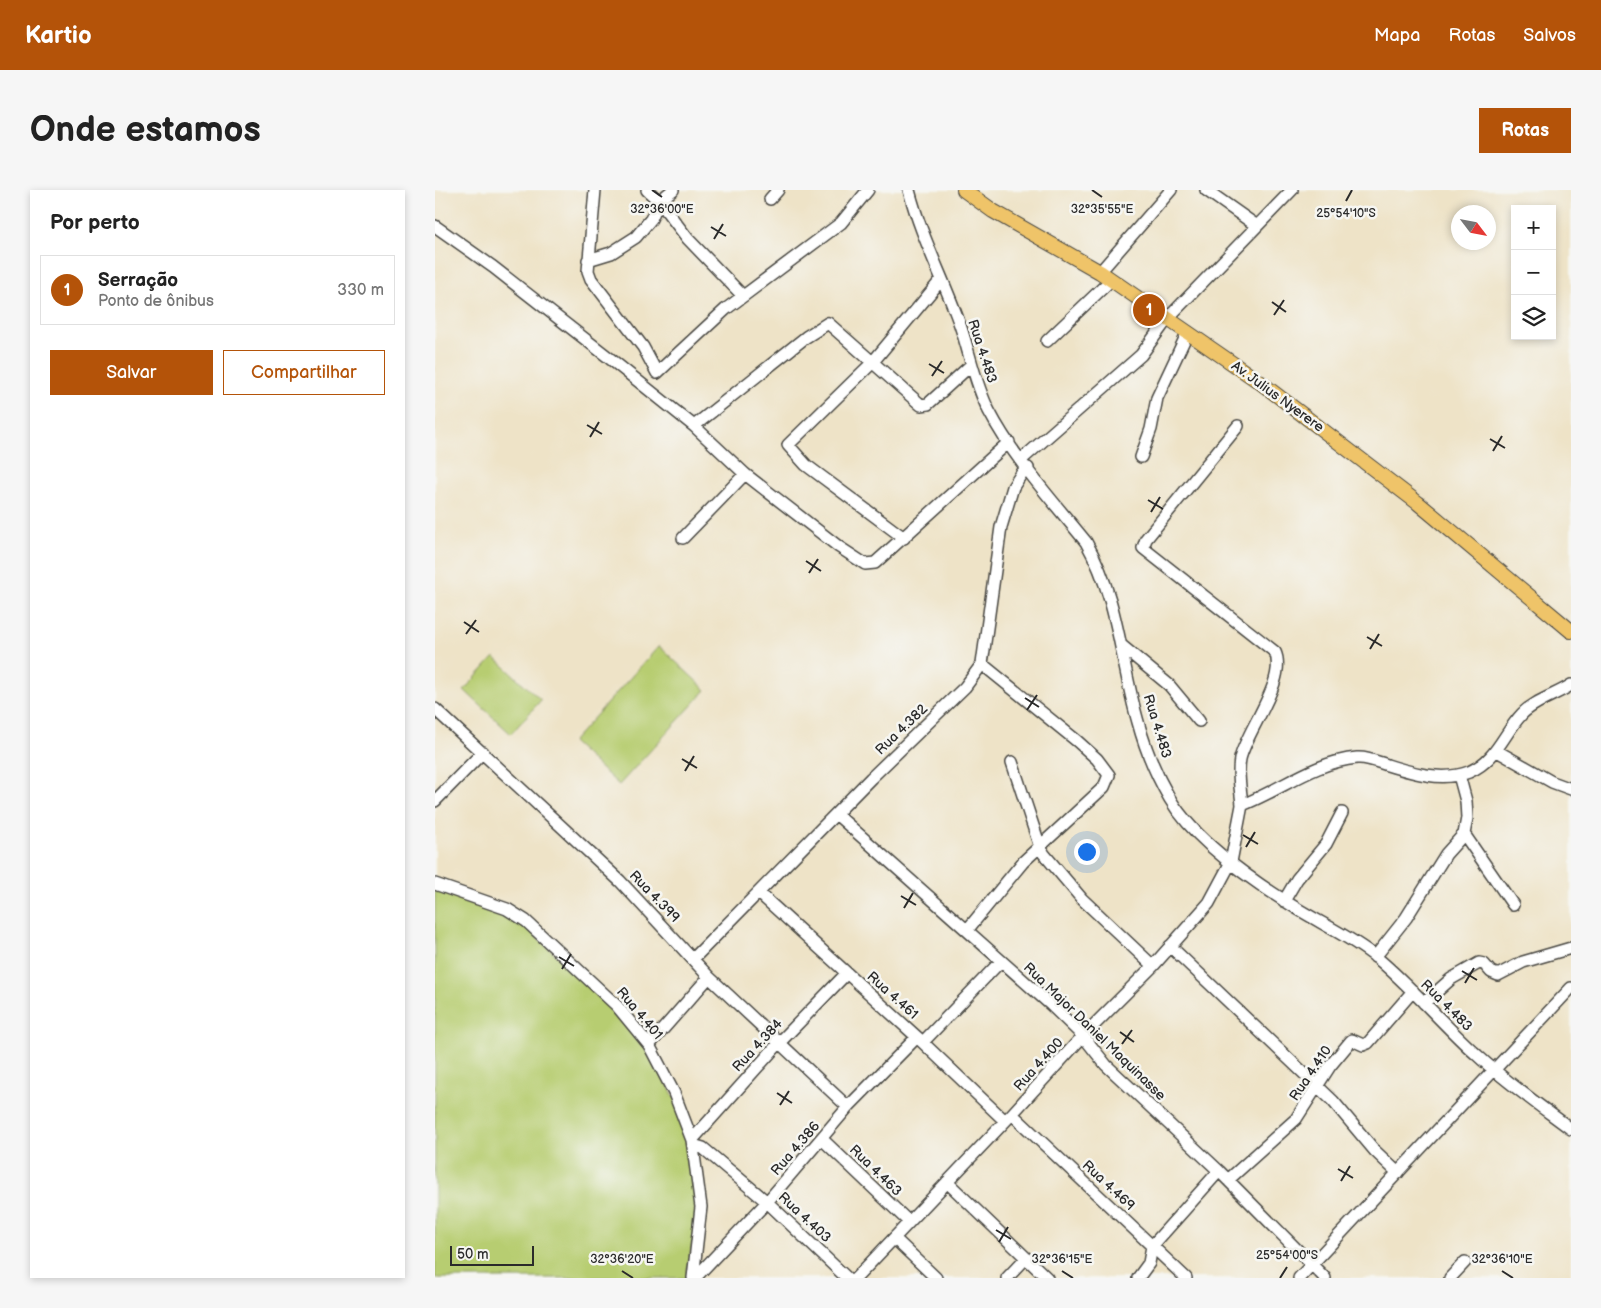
<!DOCTYPE html>
<html lang="pt">
<head>
<meta charset="utf-8">
<style>
  body { margin:0; font-family:"Balsamiq Sans",sans-serif; background:#f6f6f6; color:#222 }
  .controls { position:absolute; right:15px; top:15px; display:grid; overflow:hidden; border-radius:0px; box-shadow:0 2px 8px #0003 }
  .controls button { width:45px; height:45px; display:grid; place-items:center; padding:0; border:0; border-bottom:1px solid #e0e0e0; background:#fff; color:#222; font:25px sans-serif }
  .compass { position:absolute; left:1016px; top:15px; width:45px; height:45px; border-radius:50%; background:#fff; box-shadow:0 2px 8px #0003; rotate:122deg }
  .scale { position:absolute; left:15px; bottom:12px; width:84px; box-sizing:border-box; padding-left:5px; border:2px solid #2b2b2b; border-top:0; font-size:14px; line-height:18px; white-space:nowrap; color:#2b2b2b; -webkit-text-stroke:4px #f6f6f2; paint-order:stroke }
  .you { position:absolute; left:651px; top:661px; width:18px; height:18px; margin:-12px; border:4px solid #fff; border-radius:50%; background:#1a73e8; box-shadow:0 0 0 8px #1a73e833 }
  .badge { display:grid; place-items:center; width:32px; height:32px; border-radius:50%; background:#b45309; color:#fff; font-size:16px; font-weight:700 }
  .pin { position:absolute; translate:-50% -50%; border:2px solid #fff; box-shadow:0 1px 5px #0006 }
  .list { margin:0; padding:0; list-style:none }
  h2 { display:flex; justify-content:space-between; align-items:center; height:65px; margin:0; padding:0 20px; font-size:21px }
  h2 small { font-size:16px; font-weight:400; color:#767676 }
  .list li { display:grid; grid-template-columns:32px 1fr auto; gap:15px; align-items:center; box-sizing:border-box; height:70px; margin:0 10px 10px; padding:0 10px; border:1px solid #e0e0e0; border-radius:0px }
  .list b { display:block; font-size:19px; white-space:nowrap }
  .list p { margin:0; font-size:16px; white-space:nowrap; color:#767676 }
  .list em { font-size:16px; font-style:normal; color:#767676 }
  .actions { display:flex; gap:10px; padding:15px 20px }
  .actions a { flex:1; padding:11px 0; border:1px solid #b45309; border-radius:0px; text-align:center; font-size:18px; color:#b45309 }
  .actions .main { background:#b45309; color:#fff }
  .icon { flex:none; width:28px; height:28px; fill:none; stroke:currentColor; stroke-width:2; stroke-linecap:round; stroke-linejoin:round }
  .map { position:relative; flex:none; width:1136px; height:1088px; overflow:hidden; border-radius:0px }
  header { display:flex; align-items:center; gap:30px; box-sizing:border-box; height:70px; padding:0 25px; background:#b45309; color:#fff }
  header strong { font-size:24px }
  nav { display:flex; gap:28px; margin-inline-start:auto; font-size:18px }
  .intro { display:flex; align-items:center; justify-content:space-between; box-sizing:border-box; height:120px; padding:0 30px }
  h1 { margin:0; font-size:35px }
  .button { padding:12px 22px; border-radius:0px; background:#b45309; color:#fff; font-size:18px; font-weight:700 }
  main { display:flex; gap:30px; padding:0 30px }
  aside { flex:1; background:#fff; border-radius:0px; box-shadow:0 2px 8px #0003 }
  .map>svg:first-child { display:block }
  .green { fill:#b7cd71; stroke:#717c4e }
  .lines { fill:none; stroke-linecap:round; stroke-linejoin:round }
  .minor-casing { stroke:#484742; stroke-width:14 }
  .major-casing { stroke:#484742; stroke-width:16 }
  .minor { stroke:#fff; stroke-width:11 }
  .major { stroke:#efc469; stroke-width:14 }
  .ticks { fill:none; stroke:#2b2b2b; stroke-width:2 }
  .labels { text-anchor:middle; stroke-width:5; stroke-linejoin:round; paint-order:stroke }
  .street-label { font-size:14px; fill:#2b2b2b; stroke:#f6f6f2 }
  .ticks-label { font-size:12px; text-anchor:middle; fill:#2b2b2b; stroke:#f6f6f2; stroke-width:5; stroke-linejoin:round; paint-order:stroke }
</style>
</head>
<body>
<header>
<strong>Kartio</strong>
<nav><a>Mapa</a><a>Rotas</a><a>Salvos</a></nav>
</header>
<div class="intro"><h1>Onde estamos</h1><a class="button">Rotas</a></div>
<main>
<aside>
<h2>Por perto<small></small></h2>
<ul class="list">
<li><span class="badge">1</span><div><b>Serração</b><p>Ponto de ônibus</p></div><em>330 m</em></li>
</ul>
<div class="actions"><a class="main">Salvar</a><a>Compartilhar</a></div>
</aside>
<div class="map">
<svg width="1136" height="1088" viewBox="0 0 1136 1088">
  <rect width="100%" height="100%" fill="#f6f6f2"/>
  <filter id="ink" filterUnits="userSpaceOnUse"><feTurbulence type="fractalNoise" baseFrequency=".02" numOctaves="2"/><feDisplacementMap in="SourceGraphic" scale="10" xChannelSelector="R" yChannelSelector="G"/><feConvolveMatrix kernelMatrix="1 2 1 2 8 2 1 2 1" color-interpolation-filters="sRGB"/></filter>
  <filter id="wash" filterUnits="userSpaceOnUse"><feTurbulence type="fractalNoise" baseFrequency=".0096" numOctaves="4" result="noise"/><feDisplacementMap in="SourceGraphic" scale="20" xChannelSelector="R" yChannelSelector="G"/><feGaussianBlur stdDeviation="1.12" result="paint"/><feColorMatrix in="noise" values="0 0 0 0 0 0 0 0 0 0 0 0 0 0 0 0 0 1.4 0 .05"/><feComposite in="paint" operator="in"/></filter>
  <g filter="url(#wash)">
    <rect width="100%" height="100%" fill="#eee3c7"/>
    <path class="green" d="M224,456L271,500L184,595L137,552Z
      M59,467L106,510L76,544L29,500Z
      M0,699L72,719L208,847L246,920L266,1003L251,1088H0Z"/>
  </g>
  <g filter="url(#ink)">
    <g class="lines">
      <g class="minor-casing">
        <path id="minor" d="M160,0L153,81L156,89L208,157L222,183L291,119L406,33L433,0
          M212,0L224,11L253,49L308,106
          M474,0C486,47 509,89 525,135C535,164 540,194 554,221C579,269 618,311 651,352C684,410 685,470 703,532C710,558 721,585 735,609C758,648 812,687 850,711C880,731 914,745 942,768C978,798 1007,834 1042,865C1071,892 1104,915 1136,939
          M771,0L822,36
          M335,9L343,0
          M0,36L58,77L173,167L259,236L310,284L404,357L430,374L440,373L574,252
          M153,70L176,63L201,47L216,29L224,11L238,0
          M665,82L736,0
          M612,151L676,90
          M259,236L371,147L393,133L486,215L493,214L536,175
          M803,236L711,349L708,358L840,462C853,490 811,541 805,569C802,584 806,601 807,615
          M706,267L716,239L722,208L753,142
          M586,270L706,165L733,128L857,0
          M248,348L310,284
          M469,348L371,275L353,255L437,173L506,90
          M687,456L734,495L764,531
          M0,519L185,691L274,787L413,917
          M1062,561L1117,592L1136,599
          M577,572L605,657L609,664L647,709L718,776
          M0,611L48,562
          M401,624L616,815L648,846L671,875L784,981L890,1088
          M1029,644L1078,715
          M0,694L72,719L91,731L182,816L214,855L239,903L257,950L266,1017L258,1088
          M324,703L482,847L570,931
          M849,711L862,689L891,654L907,623
          M533,739L588,672L669,597L674,585L662,569L642,551L547,474
          M735,756L898,911L940,961L963,983
          M940,767L971,728L1011,664L1029,644L1032,628L1031,611L1024,585
          M259,768L436,588L530,497L547,474L566,337L578,297L587,283L593,278
          M989,813L1016,789L1044,773L1049,774L1056,782L1063,785L1088,772L1136,758
          M488,852L566,771
          M214,855L274,787
          M577,924L751,1088
          M257,950L345,852L412,783
          M388,950L474,1032
          M258,955L268,958L332,1012L412,1088
          M793,990L861,929L895,876L915,852L917,850L928,855L933,853L978,801
          M512,992L612,1088
          M459,1048L501,1088
          M260,1088L332,1012L413,917L482,847
          M421,1088L577,924L648,846L718,776L774,713L796,672L807,615C846,600 879,572 922,568C932,567 943,572 952,575C978,583 1007,592 1034,582C1062,570 1068,544 1087,524C1099,511 1121,505 1136,495
          M572,1088L591,1068
          M703,1088L714,1073L717,1056L784,981
          M864,1088L1136,798
          M1015,1088L1030,1072"/>
      </g>
      <g class="major-casing">
        <path id="major" d="M529,0L558,21L665,82L826,193L983,313L1136,441"/>
      </g>
      <use href="#minor" class="minor"/>
      <use href="#major" class="major"/>
    </g>
  </g>
  <path class="ticks" d="M217,0L227,7M657,0L667,7M911,11L917,0M276,37L291,46M279,49L288,34M837,112L851,122M839,125L849,110M494,174L509,183M497,186L507,171M152,235L167,244M155,247L164,232M1055,249L1070,258M1058,261L1067,246M713,310L728,319M716,322L725,307M371,371L386,381M374,383L383,369M29,432L44,442M31,444L41,430M932,447L947,456M935,459L944,444M590,508L604,517M592,520L602,505M247,569L262,578M250,581L259,566M808,645L823,654M811,657L820,642M466,706L481,715M469,718L478,703M124,767L139,776M127,779L136,764M1027,781L1042,790M1030,793L1039,778M685,842L699,852M687,854L697,840M342,903L357,913M345,915L354,901M903,979L918,988M906,991L915,976M561,1040L576,1049M564,1052L573,1037M187,1081L198,1088M627,1081L638,1088M1067,1081L1078,1088M845,1088L852,1077"/>
  <g class="labels">
    <g class="street-label">
      <text transform="translate(548 161) rotate(72)" y="5">Rua 4.483</text>
      <text transform="translate(843 206) rotate(36)" y="5">Av. Julius Nyerere</text>
      <text transform="translate(723 536) rotate(73)" y="5">Rua 4.483</text>
      <text transform="translate(466 539) rotate(-44)" y="5">Rua 4.382</text>
      <text transform="translate(220 706) rotate(46)" y="5">Rua 4.399</text>
      <text transform="translate(458 805) rotate(42)" y="5">Rua 4.461</text>
      <text transform="translate(1012 815) rotate(45)" y="5">Rua 4.483</text>
      <text transform="translate(205 823) rotate(50)" y="5">Rua 4.401</text>
      <text transform="translate(660 841) rotate(44)" y="5">Rua Major Daniel Maquinasse</text>
      <text transform="translate(322 855) rotate(-47)" y="5">Rua 4.384</text>
      <text transform="translate(603 874) rotate(-48)" y="5">Rua 4.400</text>
      <text transform="translate(875 883) rotate(-56)" y="5">Rua 4.410</text>
      <text transform="translate(360 958) rotate(-49)" y="5">Rua 4.386</text>
      <text transform="translate(441 980) rotate(44)" y="5">Rua 4.463</text>
      <text transform="translate(674 995) rotate(43)" y="5">Rua 4.469</text>
      <text transform="translate(370 1027) rotate(43)" y="5">Rua 4.403</text>
    </g>
  </g>
  <g class="ticks-label">
    <text x="227" y="23">32°36'00"E</text>
    <text x="667" y="23">32°35'55"E</text>
    <text x="911" y="27">25°54'10"S</text>
    <text x="852" y="1069">25°54'00"S</text>
    <text x="187" y="1073">32°36'20"E</text>
    <text x="627" y="1073">32°36'15"E</text>
    <text x="1067" y="1073">32°36'10"E</text>
  </g>
</svg>
<div class="controls">
<button>+</button>
<button>−</button>
<button><svg class="icon" aria-label="layers" viewBox="0 0 24 24"><path d="M12 4l9 5-9 5-9-5zM3 14l9 5 9-5"/></svg></button>
</div>
<svg class="compass" viewBox="-18 -18 36 36"><path d="M0-13l5 13h-10z" fill="#e53935"/><path d="M0 13l5-13h-10z" fill="#767676"/></svg>
<div class="scale">50 m</div>
<div class="you"></div>
<div class="pin badge" style="left:714px;top:120px">1</div>
</div>
</main>
</body>
</html>
